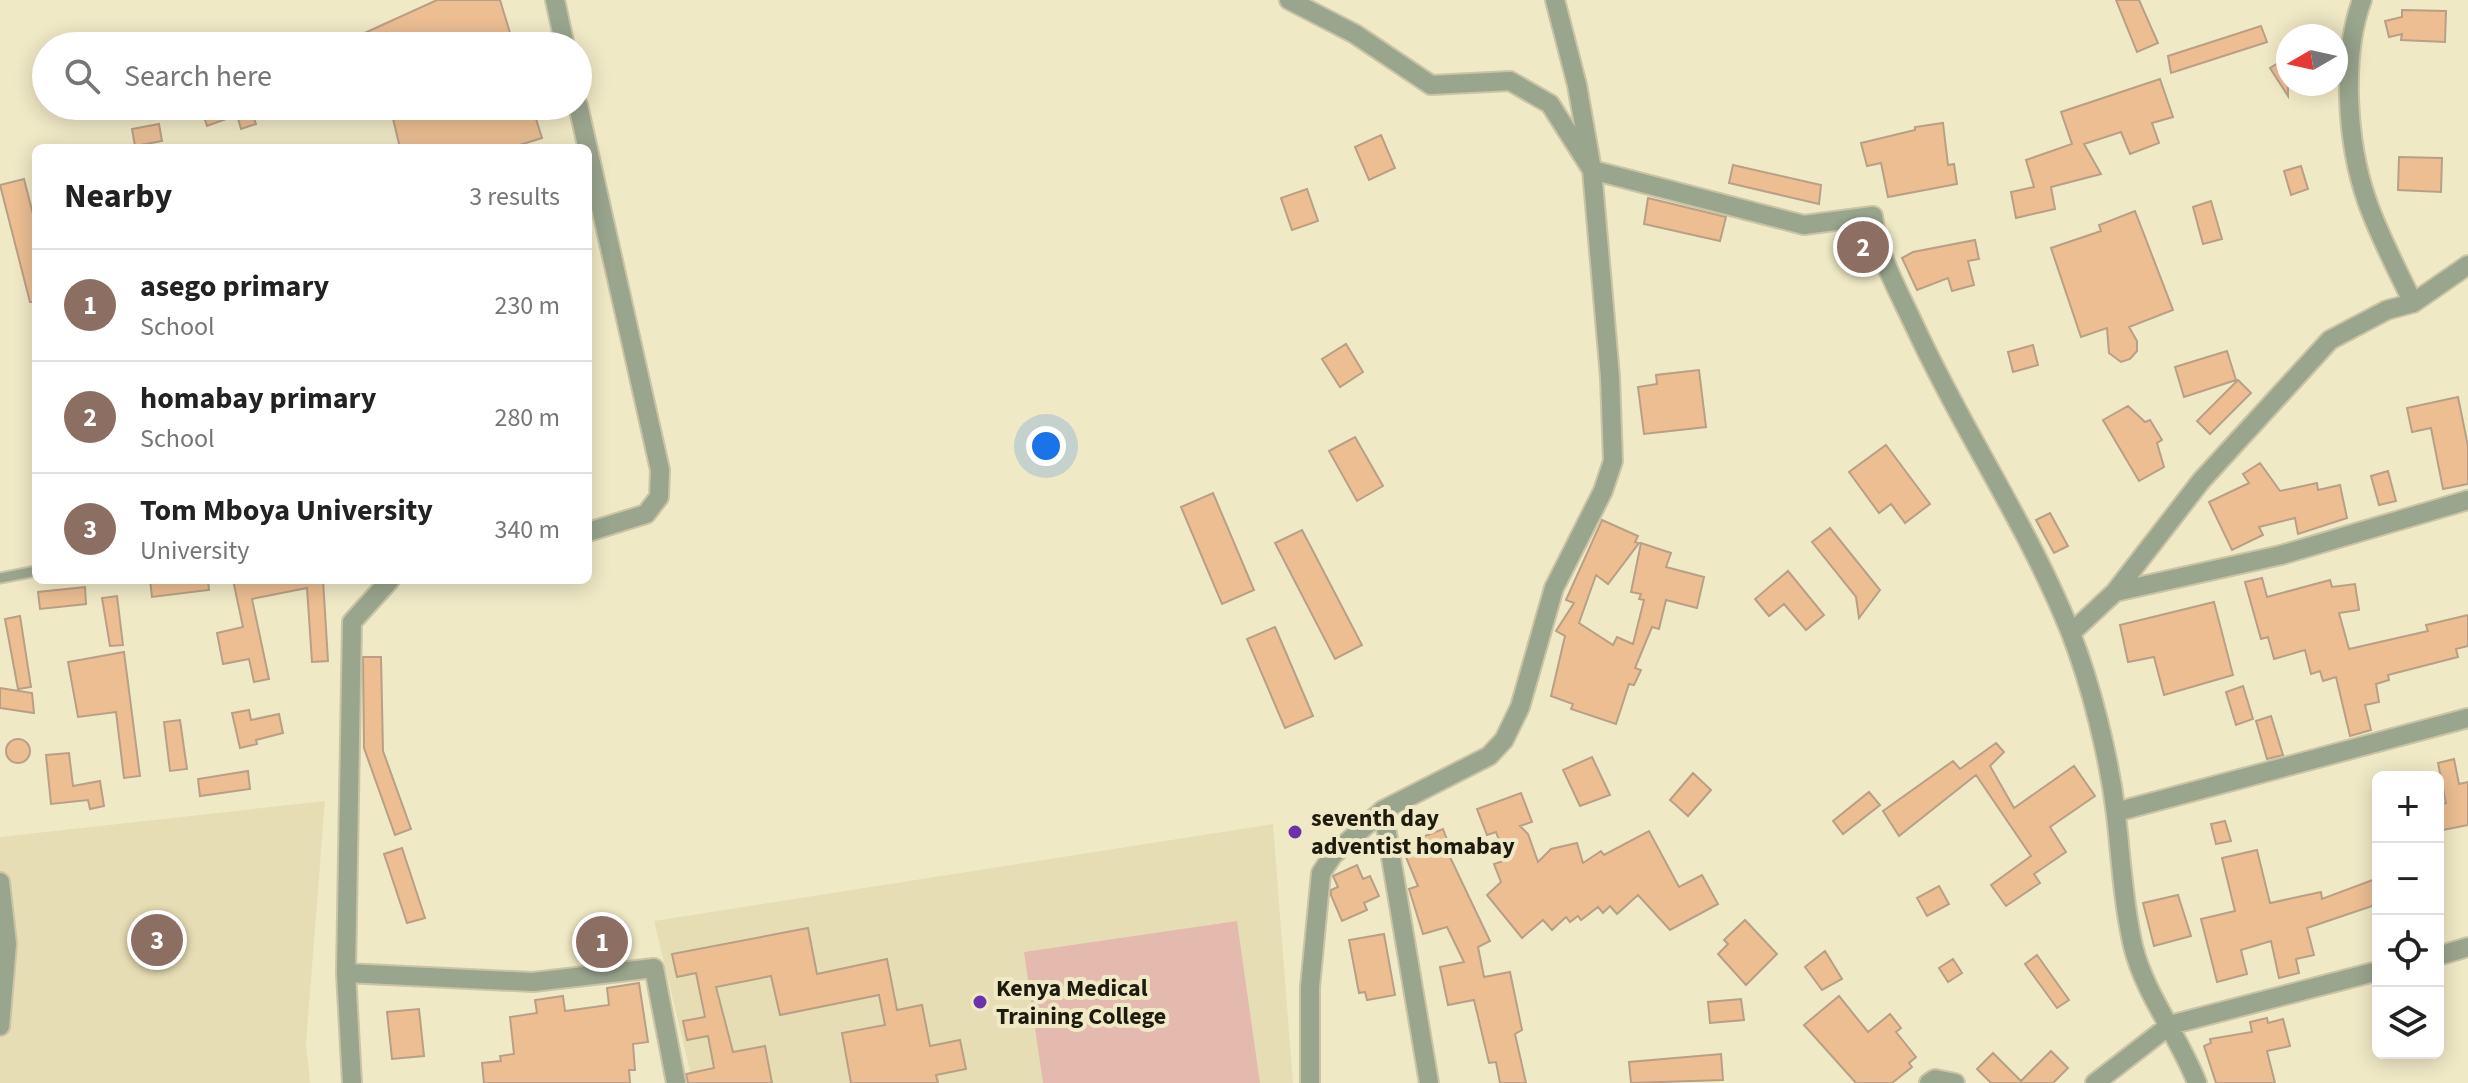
<!DOCTYPE html>
<html lang="en">
<head>
<meta charset="utf-8">
<style>
  body { margin:0; font-family:"Source Sans 3",sans-serif; background:#f6f6f6; color:#222 }
  .controls { position:absolute; right:24px; bottom:24px; display:grid; overflow:hidden; border-radius:12px; box-shadow:0 4px 20px #0003 }
  .controls button { width:72px; height:72px; display:grid; place-items:center; padding:0; border:0; border-bottom:2px solid #e0e0e0; background:#fff; color:#222; font:40px sans-serif }
  .compass { position:absolute; left:2276px; top:24px; width:72px; height:72px; border-radius:50%; background:#fff; box-shadow:0 4px 20px #0003; rotate:261deg }
  .you { position:absolute; left:1046px; top:446px; width:28px; height:28px; margin:-20px; border:6px solid #fff; border-radius:50%; background:#1a73e8; box-shadow:0 0 0 12px #1a73e833 }
  .badge { display:grid; place-items:center; width:52px; height:52px; border-radius:50%; background:#6c33a9; color:#fff; font-size:26px; font-weight:700 }
  .pin { position:absolute; translate:-50% -50%; border:4px solid #fff; box-shadow:0 2px 8px #0006 }
  .list { margin:0; padding:0; list-style:none }
  h2 { display:flex; justify-content:space-between; align-items:center; height:104px; margin:0; padding:0 32px; font-size:34px }
  h2 small { font-size:26px; font-weight:400; color:#767676 }
  .list li { display:grid; grid-template-columns:52px 1fr auto; gap:24px; align-items:center; box-sizing:border-box; height:112px; padding:0 32px; border-top:2px solid #e0e0e0 }
  .list b { display:block; font-size:30px; white-space:nowrap }
  .list p { margin:0; font-size:26px; white-space:nowrap; color:#767676 }
  .list em { font-size:26px; font-style:normal; color:#767676 }
  .icon { flex:none; width:44px; height:44px; fill:none; stroke:currentColor; stroke-width:2; stroke-linecap:round; stroke-linejoin:round }
  .map { position:relative; flex:none; width:2468px; height:1083px; overflow:hidden }
  .search { position:absolute; background:#fff; box-shadow:0 4px 20px #0003; left:32px; top:32px; width:560px; height:88px; display:flex; align-items:center; gap:20px; box-sizing:border-box; padding:0 28px; border-radius:44px; color:#767676; font-size:30px }
  .panel { position:absolute; background:#fff; box-shadow:0 4px 20px #0003; left:32px; top:144px; width:560px; height:440px; border-radius:12px }
  .map>svg:first-child { display:block }
  .built { fill:#e7ddb4 }
  .green { fill:#e4baaf }
  .building { fill:#ecbe92; stroke:#b99f86; stroke-width:2 }
  .lines { fill:none; stroke-linecap:round; stroke-linejoin:round }
  .service-casing { stroke:#cac4a5; stroke-width:13 }
  .minor-casing { stroke:#cac4a5; stroke-width:22 }
  .service { stroke:#9aa58e; stroke-width:9 }
  .minor { stroke:#9aa58e; stroke-width:18 }
  .poi-dot { fill:#6c33a9; stroke:#f0e9c6; stroke-width:3 }
  .labels { text-anchor:middle; stroke-width:8; stroke-linejoin:round; paint-order:stroke }
  .poi-label { font-size:24px; font-weight:bold; fill:#1d1a0e; stroke:#f0e9c6; text-anchor:start }
</style>
</head>
<body>
<div class="map">
<svg width="2468" height="1083" viewBox="0 0 2468 1083">
  <rect width="100%" height="100%" fill="#f0e9c6"/>
  <path class="built" d="M325,801L306,1043L310,1083H0V837Z
    M1273,824L1293,1083H693L654,921Z"/>
  <path class="green" d="M1237,921L1260,1083H1043L1024,952Z"/>
  <path class="building" d="M437,0H500L514,46H404L402,36L379,46H336Z
    M2116,0H2139L2158,43L2137,52Z
    M2402,10L2446,11L2445,42L2401,40L2402,34L2389,37L2385,21L2402,17Z
    M2261,26L2267,42L2171,73L2168,56Z
    M2288,57V96L2270,68Z
    M2160,79L2173,117L2152,123L2159,143L2130,154L2121,132L2084,144L2101,174L2051,187L2055,209L2016,218L2011,192L2034,187L2026,160L2072,144L2061,112Z
    M217,106H256L251,110L256,124L241,129L237,115L207,126L202,111Z
    M390,106H532L542,138L510,148H400Z
    M1943,123L1948,165L1954,164L1957,184L1888,197L1881,163L1867,166L1861,143L1915,130V127Z
    M159,124L162,141L135,146L132,129Z
    M1381,135L1395,168L1369,180L1355,147Z
    M2399,157L2442,158L2441,192L2398,190Z
    M1733,165L1821,185L1819,204L1729,183Z
    M2301,166L2308,189L2291,195L2284,171Z
    M24,179L36,226V302H30L0,185Z
    M1307,189L1318,221L1292,230L1281,198Z
    M1648,198L1726,217L1720,241L1644,224Z
    M2211,201L2222,239L2203,244L2193,207Z
    M2135,211L2173,310L2129,327L2137,341V351L2130,359L2121,362L2109,353L2107,328L2081,337L2051,248L2101,231L2099,225Z
    M1975,240L1979,259L1968,261L1974,285L1952,291L1948,278L1917,290L1902,258L1913,252Z
    M1346,344L1363,372L1340,387L1322,359Z
    M2033,345L2038,365L2013,372L2008,352Z
    M2227,351L2236,380L2184,397L2175,367Z
    M1699,370L1706,427L1644,434L1638,387L1657,384L1656,375Z
    M2238,380L2251,393L2210,434L2197,421Z
    M2458,397L2468,446V484L2443,489L2431,428L2412,432L2407,408Z
    M2128,406L2145,422L2150,420L2162,440L2157,443L2164,467L2139,481L2103,420Z
    M1355,437L1383,486L1357,501L1329,451Z
    M1886,445L1930,504L1905,523L1891,504L1879,513L1849,472Z
    M2260,463L2280,491L2317,483L2318,490L2340,485L2347,518L2298,534L2295,518L2259,527L2263,535L2232,550L2209,502L2249,483L2243,474Z
    M2388,471L2396,501L2379,505L2371,476Z
    M1213,493L1254,590L1222,604L1181,507Z
    M2050,513L2068,546L2054,553L2036,520Z
    M1602,520L1638,536L1635,542L1639,543L1608,584L1596,575L1579,623L1613,645L1617,637L1633,644L1644,600L1639,599L1641,594L1631,592L1641,543L1671,553L1666,567L1704,577L1697,608L1666,600L1659,629L1652,627L1635,668L1641,670L1634,685L1629,684L1616,724L1571,709L1573,704L1551,696L1565,636L1556,631L1574,603L1566,600Z
    M1830,528L1880,590L1859,618L1856,597L1812,542Z
    M1302,530L1362,645L1335,659L1275,543Z
    M1788,571L1824,615L1806,630L1784,604L1769,616L1755,599Z
    M2262,578L2267,597L2330,580L2332,587L2355,584L2359,610L2339,613L2349,649L2428,631L2426,625L2468,615V646L2456,649L2458,657L2388,675L2389,680L2376,684L2379,702L2365,705L2371,730L2350,736L2336,677L2323,681L2320,671L2311,674L2305,650L2274,659L2268,637L2261,639L2245,582Z
    M150,580H208L209,590L152,597Z
    M233,580H323L328,661L312,662L307,588L252,599L269,679L254,682L249,659L223,664L217,633L243,627Z
    M85,587L86,604L40,609L38,592Z
    M117,596L123,645L110,646L102,598Z
    M2214,602L2233,675L2164,695L2154,657L2128,662L2120,625Z
    M20,616L31,687L18,689L5,619Z
    M1275,627L1313,716L1285,728L1247,639Z
    M124,652L140,776L124,778L116,712L78,717L68,662Z
    M363,657H381L383,751L411,829L395,835L364,748Z
    M2243,686L2253,719L2236,725L2226,692Z
    M0,688L32,693L34,713L0,708Z
    M249,710L251,720L279,714L283,733L256,740L257,744L240,748L232,713Z
    M2271,716L2283,755L2267,759L2256,721Z
    M180,720L187,769L170,771L164,722Z
    M6 751a12 12 0 1 1 24 0a12 12 0 1 1-24 0Z
    M1996,743L2004,752L1990,766L2014,808L2074,766L2095,796L2050,827L2066,852L2034,874L2040,883L2006,906L1991,885L2031,856L1976,775L1899,836L1883,811L1953,761L1960,769Z
    M69,753L73,786L100,781L104,806L90,809L88,800L51,804L46,755Z
    M1592,757L1610,795L1580,806L1563,770Z
    M2454,759L2459,784L2468,782V825L2438,831V805L2446,803L2438,763Z
    M248,771L250,789L200,796L198,779Z
    M1693,773L1711,790L1688,816L1670,800Z
    M1869,792L1880,805L1843,834L1833,821Z
    M1521,793L1532,822L1520,826L1528,834L1538,862L1551,849L1577,843L1583,863L1601,851L1604,855L1649,831L1679,887L1702,875L1718,904L1670,930L1638,895L1617,914L1610,906L1603,913L1598,907L1581,920L1578,916L1570,922L1566,917L1552,930L1543,920L1522,938L1487,895L1501,882L1494,864L1506,860L1496,832L1487,835L1477,809Z
    M2225,821L2231,841L2216,844L2211,824Z
    M1443,829L1452,853L1449,855L1490,941L1478,947L1484,977L1510,972L1522,1030L1515,1034L1526,1083H1500L1496,1062L1489,1063L1474,1000L1448,1005L1440,967L1464,962L1447,927L1423,934L1409,889L1418,886L1401,845Z
    M402,848L425,918L407,923L384,854Z
    M2257,850L2270,903L2321,892L2322,899L2378,878V904L2307,928L2314,955L2296,959L2299,973L2279,978L2271,941L2241,950L2247,974L2217,982L2201,919L2235,911L2222,858Z
    M1357,865L1363,879L1370,876L1379,896L1364,903L1367,910L1342,921L1331,895V890L1338,887L1333,876Z
    M1939,886L1949,904L1927,916L1917,898Z
    M2178,895L2191,936L2154,946L2143,903Z
    M1745,920L1777,954L1746,985L1718,954L1728,944L1724,940Z
    M808,928L817,974L887,959L897,1010L922,1005L930,1046L960,1040L966,1069L936,1075L938,1083H851L842,1033L885,1025L879,995L780,1015L771,976L716,987L733,1052L765,1046L772,1083H688L686,1074L714,1068L708,1036L687,1040L683,1021L705,1017L696,973L677,977L672,954Z
    M1384,934L1395,995L1367,1000L1365,992L1359,993L1349,940Z
    M1825,951L1842,979L1822,990L1805,967Z
    M2037,955L2069,1000L2057,1008L2025,964Z
    M1953,959L1962,973L1948,982L1939,968Z
    M639,983L648,1042L633,1044L635,1070H629L630,1083H484L482,1063L501,1061L500,1056L514,1054L510,1017L537,1013L535,1000L563,996L565,1011L609,1005L607,988Z
    M1839,996L1868,1032L1890,1014L1901,1028L1896,1032L1916,1057L1909,1063L1912,1067L1892,1083H1856L1804,1025Z
    M1741,999L1744,1020L1710,1023L1708,1002Z
    M419,1009L424,1056L392,1059L387,1012Z
    M2267,1018L2268,1023L2283,1019L2290,1046L2267,1051L2275,1083H2216L2204,1046L2211,1043L2210,1039L2252,1032L2250,1022Z
    M2051,1051L2068,1068L2053,1083H1991L1977,1069L1993,1053L2021,1081Z
    M1721,1054L1723,1080L1631,1083L1629,1062Z"/>
  <g class="lines">
    <g class="service-casing">
      <path id="service" d="M0,578L36,571"/>
    </g>
    <g class="minor-casing">
      <path id="minor" d="M555,0L565,46
        M1289,0L1355,34L1431,85L1510,81L1550,104L1592,170L1610,377L1613,461L1603,491L1554,588L1520,707L1504,740L1489,756L1383,810L1333,855L1321,873L1310,987V1083
        M1555,0L1577,85L1592,170L1804,225L1873,216C1878,257 1899,292 1916,329C1963,431 2028,526 2070,631C2091,684 2109,757 2116,814C2121,858 2123,902 2133,946C2145,995 2179,1036 2197,1083
        M2362,0C2341,57 2347,144 2367,201C2379,236 2397,269 2413,303
        M578,105L660,470L659,497L646,514L588,532
        M2115,592L2281,555L2468,500
        M2071,633L2115,592L2201,481L2330,340L2387,310L2413,303L2468,265
        M1383,810L1429,1083
        M2116,812L2468,718
        M0,882L7,944L0,1026
        M2438,956L2468,947
        M346,973L533,982L654,968L676,1083
        M352,1083L346,973L352,622L390,580
        M1929,1083L1935,1079L1955,1083
        M2095,1083L2170,1025L2378,971"/>
    </g>
    <use href="#service" class="service"/>
    <use href="#minor" class="minor"/>
  </g>
  <g class="poi-dot">
    <circle cx="1295" cy="832" r="8"/>
    <circle cx="980" cy="1002" r="8"/>
  </g>
  <g class="labels">
    <g class="poi-label">
      <text x="1311" y="826">seventh day<tspan x="1311" dy="28">adventist homabay</tspan></text>
      <text x="996" y="996">Kenya Medical<tspan x="996" dy="28">Training College</tspan></text>
    </g>
  </g>
</svg>
<div class="controls">
<button>+</button>
<button>−</button>
<button><svg class="icon" aria-label="locate" viewBox="0 0 24 24"><circle cx="12" cy="12" r="6"/><path d="M12 2v4M12 18v4M2 12h4M18 12h4"/></svg></button>
<button><svg class="icon" aria-label="layers" viewBox="0 0 24 24"><path d="M12 4l9 5-9 5-9-5zM3 14l9 5 9-5"/></svg></button>
</div>
<svg class="compass" viewBox="-18 -18 36 36"><path d="M0-13l5 13h-10z" fill="#e53935"/><path d="M0 13l5-13h-10z" fill="#767676"/></svg>
<div class="you"></div>
<div class="pin badge" style="left:602px;top:942px;background:#8d6e63">1</div>
<div class="pin badge" style="left:1863px;top:247px;background:#8d6e63">2</div>
<div class="pin badge" style="left:157px;top:940px;background:#8d6e63">3</div>
<div class="search"><svg class="icon" aria-label="search" viewBox="0 0 24 24"><circle cx="10" cy="10" r="6"/><path d="M15 15l6 6"/></svg>Search here</div>
<section class="panel">
<h2>Nearby<small>3 results</small></h2>
<ul class="list">
<li><span class="badge" style="background:#8d6e63">1</span><div><b>asego primary</b><p>School</p></div><em>230 m</em></li>
<li><span class="badge" style="background:#8d6e63">2</span><div><b>homabay primary</b><p>School</p></div><em>280 m</em></li>
<li><span class="badge" style="background:#8d6e63">3</span><div><b>Tom Mboya University</b><p>University</p></div><em>340 m</em></li>
</ul>
</section>
</div>
</body>
</html>
